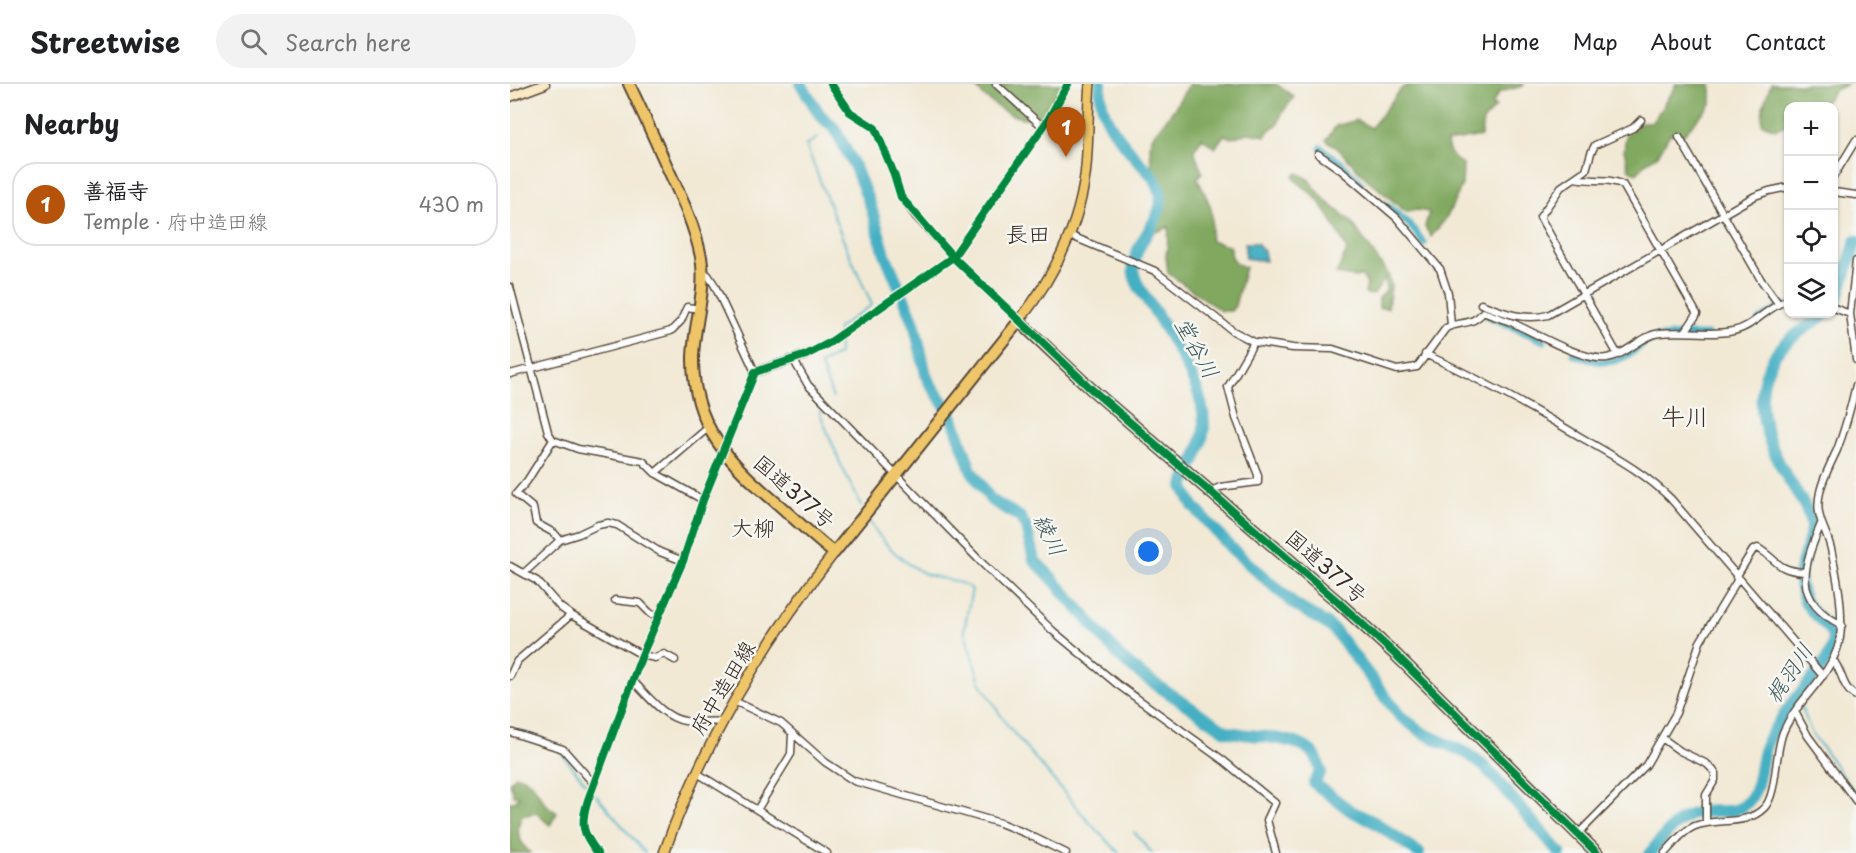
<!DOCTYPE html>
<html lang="en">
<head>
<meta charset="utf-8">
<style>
  body { margin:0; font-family:"Playpen Sans","Klee One",sans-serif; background:#f2f2f2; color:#202124 }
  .controls { position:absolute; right:18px; top:18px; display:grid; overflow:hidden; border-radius:12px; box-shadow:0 2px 4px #0004 }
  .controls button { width:54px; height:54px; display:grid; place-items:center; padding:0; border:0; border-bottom:2px solid #e0e0e0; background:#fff; color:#202124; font:30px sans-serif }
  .you { position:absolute; left:639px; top:468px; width:21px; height:21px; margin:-15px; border:4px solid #fff; border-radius:50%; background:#1a73e8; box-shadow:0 0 0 9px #1a73e833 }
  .badge { display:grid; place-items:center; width:39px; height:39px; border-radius:50%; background:#b45309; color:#fff; font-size:20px; font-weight:700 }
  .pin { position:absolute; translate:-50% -50px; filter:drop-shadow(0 2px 3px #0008) }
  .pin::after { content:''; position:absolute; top:32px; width:21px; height:18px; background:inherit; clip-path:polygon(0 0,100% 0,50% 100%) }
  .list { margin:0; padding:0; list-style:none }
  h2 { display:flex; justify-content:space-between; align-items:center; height:78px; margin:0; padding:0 24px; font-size:26px }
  h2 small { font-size:20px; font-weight:400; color:#757577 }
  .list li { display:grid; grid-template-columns:39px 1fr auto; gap:18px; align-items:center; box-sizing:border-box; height:84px; margin:0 12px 12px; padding:0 12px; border:2px solid #e0e0e0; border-radius:24px }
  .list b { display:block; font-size:22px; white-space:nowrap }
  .list p { margin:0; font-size:20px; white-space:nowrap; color:#757577 }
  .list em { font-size:20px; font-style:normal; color:#757577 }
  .icon { flex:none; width:33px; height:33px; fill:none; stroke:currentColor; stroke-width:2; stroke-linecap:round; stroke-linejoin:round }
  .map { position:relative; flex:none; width:1346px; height:769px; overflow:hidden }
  header { display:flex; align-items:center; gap:36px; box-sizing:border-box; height:84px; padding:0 30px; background:#fff; border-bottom:2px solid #e0e0e0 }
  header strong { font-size:28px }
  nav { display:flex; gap:33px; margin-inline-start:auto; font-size:21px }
  .search { width:420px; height:54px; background:#f2f2f2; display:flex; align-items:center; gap:15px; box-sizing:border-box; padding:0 21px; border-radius:33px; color:#757577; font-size:22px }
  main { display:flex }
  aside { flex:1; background:#fff }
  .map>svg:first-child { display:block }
  .forest { fill:#80a85f; stroke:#5e693e; stroke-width:1.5 }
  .water { fill:#44afc3; stroke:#406c70; stroke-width:1.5 }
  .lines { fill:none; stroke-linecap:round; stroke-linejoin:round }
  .stream { stroke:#44afc3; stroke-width:2 }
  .canal { stroke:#44afc3; stroke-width:7 }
  .river { stroke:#44afc3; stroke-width:12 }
  .street-casing { stroke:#564739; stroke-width:9 }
  .secondary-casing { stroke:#564739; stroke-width:11 }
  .primary-casing { stroke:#564739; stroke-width:12 }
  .highway-casing { stroke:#564739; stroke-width:14 }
  .street { stroke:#fff; stroke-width:6 }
  .secondary { stroke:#f8e8c3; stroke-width:8 }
  .primary { stroke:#eec569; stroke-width:9 }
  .highway { stroke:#eec569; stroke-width:10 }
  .cycleway-casing { stroke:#f6f6f2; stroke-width:11 }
  .cycleway { stroke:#00873e; stroke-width:8 }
  .labels { text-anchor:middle; stroke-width:5; stroke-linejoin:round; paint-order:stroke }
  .street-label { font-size:21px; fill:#3b2a1e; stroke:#f6f6f2 }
  .neighbourhood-label { font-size:22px; fill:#3b2a1e; stroke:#f6f6f2 }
  .water-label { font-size:22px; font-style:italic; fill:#3e5958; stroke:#f6f6f2 }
  .quarter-label { font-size:24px; fill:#3b2a1e; stroke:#f6f6f2 }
</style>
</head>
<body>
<header>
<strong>Streetwise</strong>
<div class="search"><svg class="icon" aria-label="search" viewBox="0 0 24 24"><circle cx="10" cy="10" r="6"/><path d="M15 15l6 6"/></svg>Search here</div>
<nav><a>Home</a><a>Map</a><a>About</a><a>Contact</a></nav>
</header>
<main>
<aside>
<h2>Nearby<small></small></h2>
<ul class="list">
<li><span class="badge">1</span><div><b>善福寺</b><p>Temple · 府中造田線</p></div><em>430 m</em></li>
</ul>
</aside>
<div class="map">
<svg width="1346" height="769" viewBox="0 0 1346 769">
  <rect width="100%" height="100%" fill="#f6f6f2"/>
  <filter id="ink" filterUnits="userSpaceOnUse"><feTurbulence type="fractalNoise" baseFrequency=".0167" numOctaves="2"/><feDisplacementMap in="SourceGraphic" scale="12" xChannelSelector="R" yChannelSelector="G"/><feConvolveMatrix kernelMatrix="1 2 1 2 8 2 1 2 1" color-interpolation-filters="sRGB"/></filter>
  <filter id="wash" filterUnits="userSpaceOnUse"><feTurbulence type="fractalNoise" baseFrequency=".008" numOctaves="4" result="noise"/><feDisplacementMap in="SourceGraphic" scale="24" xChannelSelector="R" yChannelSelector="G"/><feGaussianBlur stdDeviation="1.35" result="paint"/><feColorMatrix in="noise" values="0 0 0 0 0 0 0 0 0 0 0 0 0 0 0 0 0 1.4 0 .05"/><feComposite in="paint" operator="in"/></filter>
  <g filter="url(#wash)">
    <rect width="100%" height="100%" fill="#f2e9d5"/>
    <path class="forest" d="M464,0H556C541,32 523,45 491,25C481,18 470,11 464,0Z
      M679,0H766L784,13L772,29L768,40L760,45L755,52L738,49L721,54L714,51L705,64L692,54L684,66L692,88L687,94C701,122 705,125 700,156L720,162C721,175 722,179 735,183L725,222L721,227H711L658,189L656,173L659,143L649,147L640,148L650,131L653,112L641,84L640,61L642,53L664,25Z
      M899,0H1014L1013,2L990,8L982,20L986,23L973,37L971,52L937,58C938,69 944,75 953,81L952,101L937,133L921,153L915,143L919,128L907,126L896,128L857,95L826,63L816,56L826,42L847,36L861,44L891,5Z
      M1165,0H1201V20C1191,31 1183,40 1173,51L1160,50L1148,71L1135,79L1127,89L1119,86L1114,66L1116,51L1133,38H1142C1151,27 1156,15 1165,3Z
      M1261,0H1338L1325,6L1311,22H1278V40L1266,45L1252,40L1253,23Z
      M788,89L798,95L817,118L841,137L879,192L881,202L878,224H869V214L876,207L875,194L864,210L861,211L855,209L857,200L852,192L843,193L826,190L837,166C828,147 818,128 804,112C798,105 787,100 783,92Z
      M6,692C23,694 26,707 35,719C38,723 43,726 47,729L40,741L26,729L12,732C4,746 9,758 20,769H0V718H5L9,712H4L0,698Z"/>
    <path class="water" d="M735,159H747L754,167L756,177L735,174Z"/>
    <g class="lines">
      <path class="stream" d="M309,53L296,61L334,158L362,221L328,244L329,270L310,280L323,314
        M309,327L331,381L351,421
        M360,438C372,459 394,480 416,490C431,496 448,495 462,505L454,546L470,598L497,641L513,660L579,738L609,769
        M1292,624L1301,648L1346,710
        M0,644L32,654
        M52,670L79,703
        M86,711L135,769
        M624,748L642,769"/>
      <path class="canal" d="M811,64L831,79L851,100
        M875,120L899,140L914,159
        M978,232L1034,257
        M1249,237L1267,225L1278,221
        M1063,270C1083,278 1102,283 1121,269C1128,265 1133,259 1140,256C1157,250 1179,252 1197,251"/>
      <path class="river" d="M291,0L310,31L325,45L344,81L361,123L375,170L404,238L416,291L419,298L442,332L461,386L481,416L510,433L516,443L524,476L540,492L611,574L633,592L716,647C740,654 791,650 806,673C808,677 809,683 811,687L804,699L841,727L866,739L909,769
        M591,0C587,33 610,55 630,79C638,87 645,94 649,104C660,135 619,158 624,190C626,202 639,218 646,229C665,262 703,316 692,355C688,371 680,386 673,402L683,422L721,464L785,521L817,540L825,547L890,632L913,649L958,670L975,683L1050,769
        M1324,219L1328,213L1346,157
        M1140,769C1153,754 1164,737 1183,730C1199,724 1224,732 1236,720C1253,704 1248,675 1258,656C1268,638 1287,613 1301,597C1310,585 1318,577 1322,562C1327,543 1306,536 1298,522C1295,517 1292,510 1291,505C1284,481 1306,458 1300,434C1296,420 1278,396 1271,382C1251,345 1241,303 1269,266C1279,253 1302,240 1315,230"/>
    </g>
  </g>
  <g filter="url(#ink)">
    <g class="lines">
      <g class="street-casing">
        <path id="street" d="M321,0L340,28L365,44L384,90L391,113L406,133L443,173L509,237
          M486,0L533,43
          M1169,53L1251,196L1268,219
          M808,70L831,86L887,134L930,185L938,209L941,241
          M1324,92L1346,56
          M1065,94C1080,98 1099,93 1113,101L1187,230L1175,248
          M1324,108L1346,111
          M559,151L645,187L723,247L744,258L783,264L823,265L887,286L907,283L936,244C949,237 963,242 973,228C983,232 993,235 1003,239C1025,249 1074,278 1097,274C1117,271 1130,252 1150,249C1174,246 1200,252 1223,247C1244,243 1258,222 1278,216
          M1346,177L1340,230L1346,276
          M0,203L38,348L43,356L68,365L133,377L145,389L193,416
          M971,220C994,229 1014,237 1038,231L1245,112L1259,107L1278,103
          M1324,224L1340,230
          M915,270C970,295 1022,324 1074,355C1105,373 1135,389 1161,415L1313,592
          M296,271L319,259L443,173L538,36L558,0
          M1108,271L1030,133L1051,103L1076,86L1081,69L1085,61L1123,44L1131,36
          M283,275L298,301L474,481L543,547L607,600L714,677L765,719L757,736L766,769
          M0,290L161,247L171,237L177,223L190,225
          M43,356L17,397L6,410L23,424L26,439L44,449L50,456
          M145,389L199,343
          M701,407L710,403L748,398V391L726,334L718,303L744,258
          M1311,440C1293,482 1281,517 1332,541
          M0,482L27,497L50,523L61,531L132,571L145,574L154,570L165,576
          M14,489L50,456L69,450L88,441L98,439L107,441L150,468L173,477
          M1226,493L1243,466L1248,464C1268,476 1266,486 1294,488
          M105,516L130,519L141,530L149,532
          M1323,576C1333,588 1332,605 1346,612
          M0,592L7,577L61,531
          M123,597C137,611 154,634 175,637C187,640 200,636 212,638
          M224,617L271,639L315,678L344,697L490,739L515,749L556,769
          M1285,628L1298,652L1346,717
          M0,648L53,665L84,700
          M1152,654L1170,667L1197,680L1205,688V696L1196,711V739
          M187,689L317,769
          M247,726L281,670L282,649
          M1068,750L1136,681L1166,629L1190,558L1228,495
          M88,769C72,749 70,741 78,716L132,571L173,477L193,416L245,288L204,200L198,191L193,187
          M1155,769C1164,759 1173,747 1185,742C1207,733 1235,743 1254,724C1268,710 1264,667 1274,646C1288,614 1320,594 1329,559C1335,531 1327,492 1321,465C1316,443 1304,434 1310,408C1313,394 1321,379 1327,366C1335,345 1341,323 1346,301"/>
      </g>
      <g class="secondary-casing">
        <path id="secondary" d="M0,13L35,0
          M245,288L296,271"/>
      </g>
      <g class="primary-casing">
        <path id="primary" d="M509,237C542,195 568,145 575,92C579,61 577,30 580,0
          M154,769C191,663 255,557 324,469"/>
      </g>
      <g class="highway-casing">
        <path id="highway" d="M119,0C133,29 146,58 159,87C172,115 185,143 191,173C197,207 184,239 183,273C182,342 220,380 269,421C287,437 305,454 324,469L509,237L579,303L828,518L886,571L1087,769"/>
      </g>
      <use href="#street" class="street"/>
      <use href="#secondary" class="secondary"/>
      <use href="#primary" class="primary"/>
      <use href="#highway" class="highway"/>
      <g class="cycleway-casing">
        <path id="cycleway" d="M321,0L340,28L365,44L384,90L391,113L443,173L579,303L828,518L886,571L1087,769
          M88,769C72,749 70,741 78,716L132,571L173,477L193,416L245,288L296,271L319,259L443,173L538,36L558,0"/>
      </g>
      <use href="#cycleway" class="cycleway"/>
    </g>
  </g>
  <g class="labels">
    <g class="street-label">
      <text transform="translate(284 408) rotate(41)" y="7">国道377号</text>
      <text transform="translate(816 483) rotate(41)" y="7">国道377号</text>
      <text transform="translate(213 604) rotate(-59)" y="7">府中造田線</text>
    </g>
    <g class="neighbourhood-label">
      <text x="518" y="158">長田</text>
      <text x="243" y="452">大柳</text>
    </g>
    <g class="water-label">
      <text transform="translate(687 264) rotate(61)" y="8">堂谷川</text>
      <text transform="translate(540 451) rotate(64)" y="8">綾川</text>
      <text transform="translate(1279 589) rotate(-56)" y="8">梶羽川</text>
    </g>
    <g class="quarter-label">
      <text x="1175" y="341">牛川</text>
    </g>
  </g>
</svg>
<div class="controls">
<button>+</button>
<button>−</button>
<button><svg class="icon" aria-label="locate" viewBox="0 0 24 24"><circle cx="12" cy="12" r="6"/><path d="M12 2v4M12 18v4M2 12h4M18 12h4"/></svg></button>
<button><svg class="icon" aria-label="layers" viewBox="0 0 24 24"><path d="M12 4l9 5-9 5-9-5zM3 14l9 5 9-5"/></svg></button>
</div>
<div class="you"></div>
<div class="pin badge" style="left:556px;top:73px">1</div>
</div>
</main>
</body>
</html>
